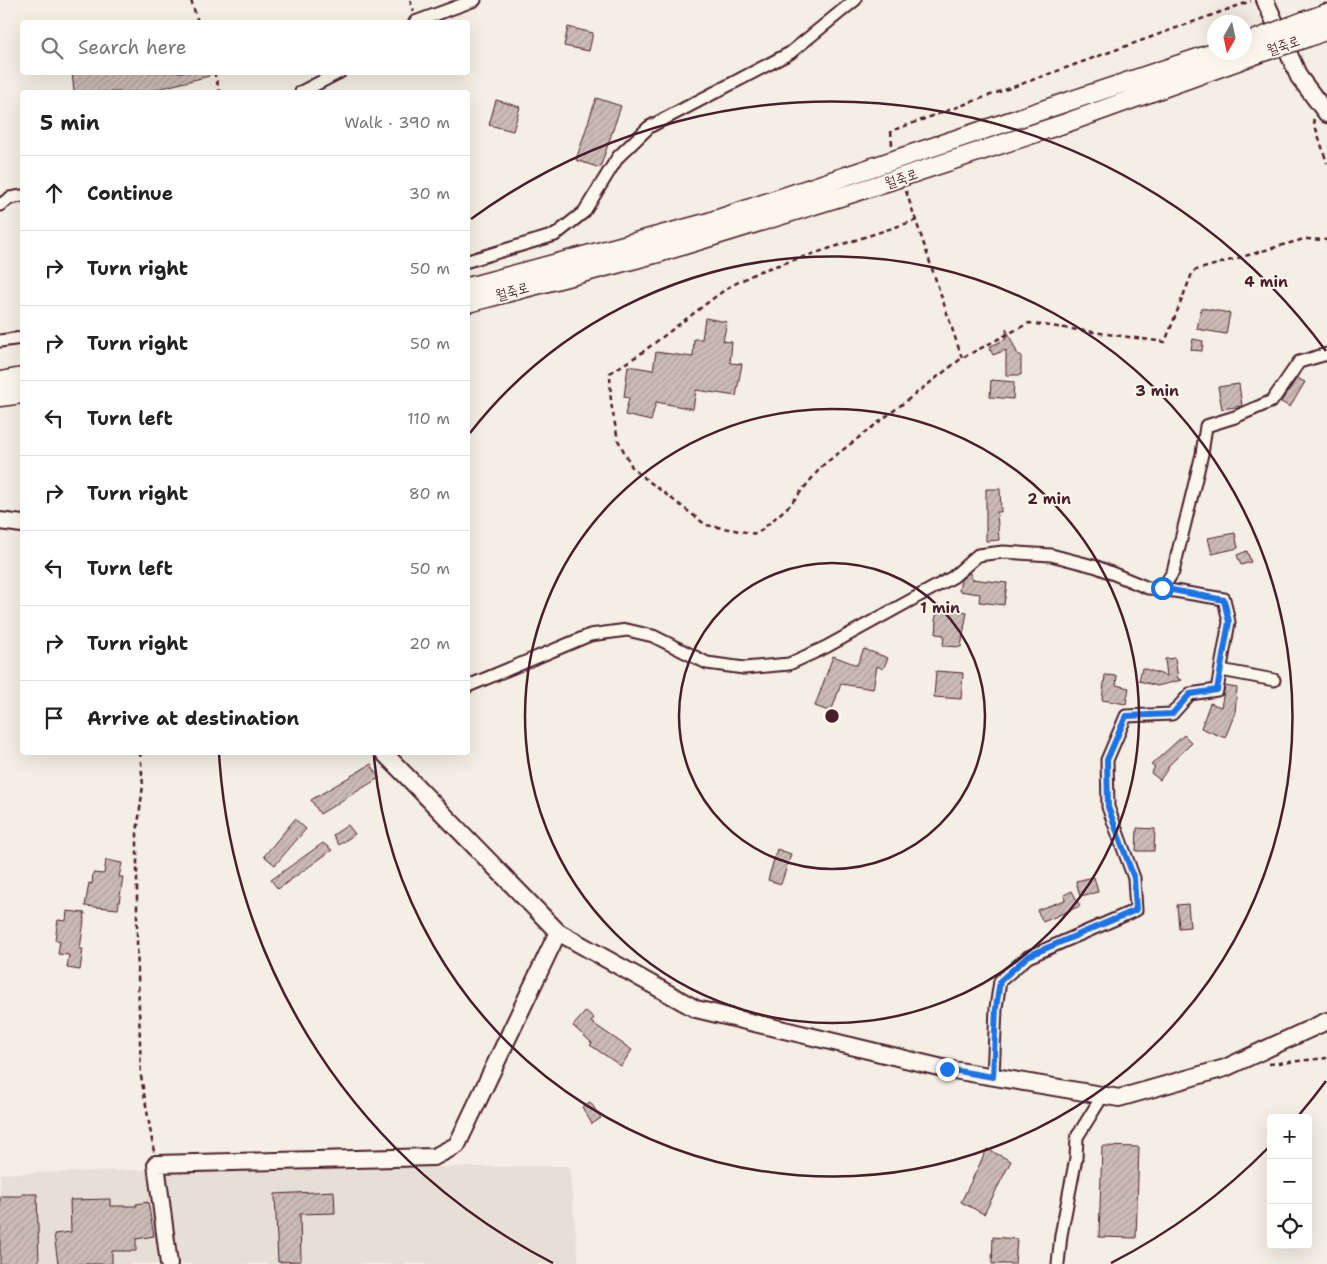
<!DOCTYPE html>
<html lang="en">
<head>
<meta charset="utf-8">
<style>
  body { margin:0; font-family:"Shantell Sans","Poor Story",sans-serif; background:#f6f6f6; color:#222 }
  .controls { position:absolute; right:15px; bottom:15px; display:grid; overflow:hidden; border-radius:5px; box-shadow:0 5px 20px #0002 }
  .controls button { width:45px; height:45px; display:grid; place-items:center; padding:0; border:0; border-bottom:1px solid #e0e0e0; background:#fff; color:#222; font:25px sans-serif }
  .compass { position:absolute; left:1207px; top:15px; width:45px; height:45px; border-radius:50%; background:#fff; box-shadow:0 5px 20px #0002; rotate:189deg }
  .stop { position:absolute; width:15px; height:15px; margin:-11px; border:4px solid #1a73e8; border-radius:50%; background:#fff }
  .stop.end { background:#1a73e8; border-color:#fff; box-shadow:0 1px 5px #0008 }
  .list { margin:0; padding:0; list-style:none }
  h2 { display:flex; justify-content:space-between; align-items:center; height:65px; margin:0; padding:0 20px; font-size:21px }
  h2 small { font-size:16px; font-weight:400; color:#767676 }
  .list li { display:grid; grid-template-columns:32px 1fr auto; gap:15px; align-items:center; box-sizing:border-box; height:75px; padding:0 20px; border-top:1px solid #e0e0e0 }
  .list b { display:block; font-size:19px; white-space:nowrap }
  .list em { font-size:16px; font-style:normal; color:#767676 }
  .icon { flex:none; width:28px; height:28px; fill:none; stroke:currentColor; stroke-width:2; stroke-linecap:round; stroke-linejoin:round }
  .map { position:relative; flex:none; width:1327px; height:1264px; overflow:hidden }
  .search { position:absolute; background:#fff; box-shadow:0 5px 20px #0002; left:20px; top:20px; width:450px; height:55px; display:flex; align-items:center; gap:12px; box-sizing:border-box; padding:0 18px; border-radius:5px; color:#767676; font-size:19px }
  .panel { position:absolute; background:#fff; box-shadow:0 5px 20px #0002; left:20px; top:90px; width:450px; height:665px; border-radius:5px }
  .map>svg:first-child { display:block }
  .built { fill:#e7dfd6 }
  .building { fill:url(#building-hatch); stroke:#4a1f2b }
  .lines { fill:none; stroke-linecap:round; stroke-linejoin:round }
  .street-casing { stroke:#4a1f2b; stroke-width:15 }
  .secondary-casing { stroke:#4a1f2b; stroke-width:20 }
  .primary-casing { stroke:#4a1f2b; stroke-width:21 }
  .path { stroke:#4a1f2b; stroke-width:2.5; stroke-dasharray:5 4; stroke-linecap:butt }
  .street { stroke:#fbf7ec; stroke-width:11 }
  .secondary { stroke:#fbf7ec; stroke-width:16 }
  .primary { stroke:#fbf7ec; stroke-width:18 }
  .primary-bridge-casing { stroke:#4a1f2b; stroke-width:21; stroke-linecap:butt }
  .primary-bridge { stroke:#fbf7ec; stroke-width:18 }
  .route { stroke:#1a73e8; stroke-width:6 }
  .ring { fill:none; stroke:#4a1f2b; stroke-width:2.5 }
  .labels { text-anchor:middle; stroke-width:4; stroke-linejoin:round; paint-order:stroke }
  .street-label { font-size:14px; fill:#4a1f2b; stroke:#fbf7ec }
  .centre { fill:#4a1f2b; stroke:#fbf7ec; stroke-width:2.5 }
  .ring-label { font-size:15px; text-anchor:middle; font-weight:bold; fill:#4a1f2b; stroke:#fbf7ec; stroke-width:4; stroke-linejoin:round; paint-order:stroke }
</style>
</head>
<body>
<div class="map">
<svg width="1327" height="1264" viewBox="0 0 1327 1264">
  <defs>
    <pattern id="building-hatch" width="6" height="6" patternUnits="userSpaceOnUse" patternTransform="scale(1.25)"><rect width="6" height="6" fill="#cabbb6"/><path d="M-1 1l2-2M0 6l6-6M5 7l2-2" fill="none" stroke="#afa09d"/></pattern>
  </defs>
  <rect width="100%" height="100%" fill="#f4eee4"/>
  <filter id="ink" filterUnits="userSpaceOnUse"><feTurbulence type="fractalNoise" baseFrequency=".02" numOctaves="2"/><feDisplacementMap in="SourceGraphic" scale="10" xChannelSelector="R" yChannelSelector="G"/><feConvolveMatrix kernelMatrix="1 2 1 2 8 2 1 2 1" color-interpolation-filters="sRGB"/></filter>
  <g filter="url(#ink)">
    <path class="built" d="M569,1166L579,1264H0V1174L134,1170Z"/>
    <path class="building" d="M568,27L593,33L589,51L564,46Z
      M72,72H208L209,76L146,92H74Z
      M596,98L621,106L600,168L576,160Z
      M496,100L520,107L513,131L489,125Z
      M1201,308L1230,313L1226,334L1197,329Z
      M705,318L727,322L723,341L732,342L730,363L742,364L736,396L696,390L693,409L656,402L651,421L625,415L629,398L624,397L628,366L653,370L656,352L693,357L694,339H702Z
      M1006,328L1018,355H1021V375H1006V350L993,355L989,347L1006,339Z
      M1193,339L1203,341L1202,351L1191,350Z
      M1297,378L1305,382L1290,407L1281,402Z
      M991,380L1014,382L1013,399L990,397Z
      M1239,384L1242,406L1222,409L1218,387Z
      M986,489H1000L1001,512H997L999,540L986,541Z
      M1235,533L1238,548L1212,554L1208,538Z
      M1247,551L1251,562L1241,565L1237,555Z
      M969,573L971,574V579L1007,583L1004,605L979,602L980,594L959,591L961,580Z
      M938,606L967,612L961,647L943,646L944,635L936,634L937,621H935Z
      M864,649L888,658L883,669L877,666L873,689L841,684L831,712L815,706L833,656L857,665Z
      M1175,658L1178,679L1182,680L1157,686L1139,681L1142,668L1167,676L1165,659Z
      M936,671L963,673L961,699L934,697Z
      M1105,675L1117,676L1116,685L1129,688L1126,704L1102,700Z
      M1225,686L1237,688L1235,713L1225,738L1201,728L1210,703L1221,707Z
      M1184,735L1192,743L1168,766L1169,767L1160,780L1151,773L1155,767L1151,765Z
      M371,764L379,778L320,814L311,800Z
      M295,819L306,829L275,865L264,856Z
      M348,825L355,834L339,845L333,835Z
      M1137,828L1155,829L1154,851H1136Z
      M323,843L332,850L278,889L271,880Z
      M777,849L791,854L781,884L768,880Z
      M106,860L122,863L119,877H123L118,909L85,906L89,883L92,884L93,873L104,874Z
      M1094,877L1098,892L1080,896L1076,881Z
      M1072,891L1080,906L1043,922L1037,910L1065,900L1064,895Z
      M1188,904L1190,927L1179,928L1177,905Z
      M67,911L85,913L80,949H83L80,970L67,968L69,955L58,954L60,941L55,940L58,920L66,921Z
      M586,1011L594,1018L591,1022L632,1050L621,1066L590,1045L592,1043L573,1026Z
      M590,1102L601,1118L592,1124L582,1107Z
      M1102,1146L1139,1147L1136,1238L1099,1237Z
      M987,1149L1011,1161L984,1214L961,1202Z
      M334,1191L335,1213L300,1214L301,1261L278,1262L275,1194Z
      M22,1194H37L39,1264H0V1196H22Z
      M110,1199V1206H137L136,1204L148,1202L154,1236L136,1239V1251H112V1264H58L54,1234L71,1232L70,1200Z
      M993,1237L1017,1239L1015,1264H992Z"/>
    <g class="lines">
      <g class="street-casing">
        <path id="street" d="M415,22L475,0
          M301,92L340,72
          M0,205L10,198L22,196
          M468,261L555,235L584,212L618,157L649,127L790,53L855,0
          M0,341L22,338
          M1221,670L1274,680
          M468,686L590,635L627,630L653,636L707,663L744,668L789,664L826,647L953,577L978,555L1003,552L1051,555L1097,567L1148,588L1162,589L1173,572L1202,454L1206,426L1235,417L1272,401L1299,362L1327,354
          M993,1077L996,1008L1000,981L1028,957L1136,910L1134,878L1108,807L1107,760L1126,716L1172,714L1190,694L1217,690L1229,622L1224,599L1162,589
          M1058,1264L1061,1235L1076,1158L1077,1137L1103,1095"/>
      </g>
      <g class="secondary-casing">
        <path id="secondary" d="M1265,0L1299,77L1327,114
          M0,521L22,524
          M383,752L558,932L696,1009L947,1069L1119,1098L1225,1068L1327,1021
          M169,1264L156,1164L434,1157L457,1145L558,932"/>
      </g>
      <g class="primary-casing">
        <path id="primary" d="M1304,21L1327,13
          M1309,37L1327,30
          M468,287L706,223L1216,52
          M468,303L662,252L853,193L1066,123L1257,54
          M0,381L22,377
          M0,397L22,394"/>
      </g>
      <path class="path" d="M191,0L198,22
        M410,0L414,11
        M214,72L220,92
        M1313,119L1327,163
        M892,145L891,131L1251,1
        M906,191L962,358
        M917,220L760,271L727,288L640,354L610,373L611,403L618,440L633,469L706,525L757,534L790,505L822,466L962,358L1029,323L1165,342L1193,271L1304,239L1327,240
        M140,752L143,785L137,833V941L141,1076L154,1152
        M1269,1064L1327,1058"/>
      <use href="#street" class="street"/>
      <use href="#secondary" class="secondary"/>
      <use href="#primary" class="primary"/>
      <g class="primary-bridge-casing">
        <path id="primary-bridge" d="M1251,41L1304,21
          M1257,54L1309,37"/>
      </g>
      <use href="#primary-bridge" class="primary-bridge"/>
    </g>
  </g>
  <g class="lines" filter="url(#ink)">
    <path class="route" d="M947,1069L993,1077L996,1008L1000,981L1028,956L1136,910L1134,878L1108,807L1107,760L1126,716L1172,714L1190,694L1217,690L1229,622L1224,600L1162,588"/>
  </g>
  <g class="ring">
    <circle cx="832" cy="716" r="153"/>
    <circle cx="832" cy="716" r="307"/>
    <path d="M470 433A460 460 0 1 1 374 756"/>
    <path d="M1326 1081A614 614 0 0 1 1299 1115M1270 1146A614 614 0 0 1 1111 1263M553 1263A614 614 0 0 1 219 753M471 219A614 614 0 0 1 1326 351"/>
  </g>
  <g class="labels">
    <g class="street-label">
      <text transform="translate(1283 45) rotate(-19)" y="5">월죽로</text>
      <text transform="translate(901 178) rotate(-18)" y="5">월죽로</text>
      <text transform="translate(512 291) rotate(-15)" y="5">월죽로</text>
    </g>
  </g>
  <circle cx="832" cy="716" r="8" class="centre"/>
  <g class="ring-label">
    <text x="1266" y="287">4 min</text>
    <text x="1157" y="396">3 min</text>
    <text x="1049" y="504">2 min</text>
    <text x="940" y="613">1 min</text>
  </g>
</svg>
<div class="controls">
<button>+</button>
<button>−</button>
<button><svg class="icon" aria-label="locate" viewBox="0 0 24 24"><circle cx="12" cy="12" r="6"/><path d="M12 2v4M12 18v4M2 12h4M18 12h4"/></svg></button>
</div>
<svg class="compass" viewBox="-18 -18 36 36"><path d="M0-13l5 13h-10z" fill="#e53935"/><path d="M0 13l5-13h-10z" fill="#767676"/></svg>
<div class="stop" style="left:1162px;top:588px"></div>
<div class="stop end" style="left:947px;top:1069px"></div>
<div class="search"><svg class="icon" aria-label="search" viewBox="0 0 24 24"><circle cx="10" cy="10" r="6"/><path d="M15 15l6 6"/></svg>Search here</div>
<section class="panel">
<h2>5 min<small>Walk · 390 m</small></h2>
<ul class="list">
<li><svg class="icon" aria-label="ahead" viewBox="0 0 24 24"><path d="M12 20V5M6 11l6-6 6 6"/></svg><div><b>Continue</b></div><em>30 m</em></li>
<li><svg class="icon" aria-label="right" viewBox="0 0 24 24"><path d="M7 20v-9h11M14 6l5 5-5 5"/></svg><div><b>Turn right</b></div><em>50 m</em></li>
<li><svg class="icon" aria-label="right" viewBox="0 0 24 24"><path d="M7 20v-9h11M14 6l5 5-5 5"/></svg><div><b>Turn right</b></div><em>50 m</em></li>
<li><svg class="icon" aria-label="left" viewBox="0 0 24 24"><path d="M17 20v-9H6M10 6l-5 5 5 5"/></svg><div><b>Turn left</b></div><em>110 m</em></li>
<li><svg class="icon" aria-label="right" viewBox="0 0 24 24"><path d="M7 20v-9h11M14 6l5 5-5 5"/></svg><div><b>Turn right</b></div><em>80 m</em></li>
<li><svg class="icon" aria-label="left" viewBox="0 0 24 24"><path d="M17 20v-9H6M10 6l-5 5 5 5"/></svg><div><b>Turn left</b></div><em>50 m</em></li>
<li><svg class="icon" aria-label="right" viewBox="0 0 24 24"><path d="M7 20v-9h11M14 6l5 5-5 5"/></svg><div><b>Turn right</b></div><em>20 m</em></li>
<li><svg class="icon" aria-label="arrive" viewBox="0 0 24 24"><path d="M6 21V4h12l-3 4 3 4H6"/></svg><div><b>Arrive at destination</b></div></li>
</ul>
</section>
</div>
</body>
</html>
